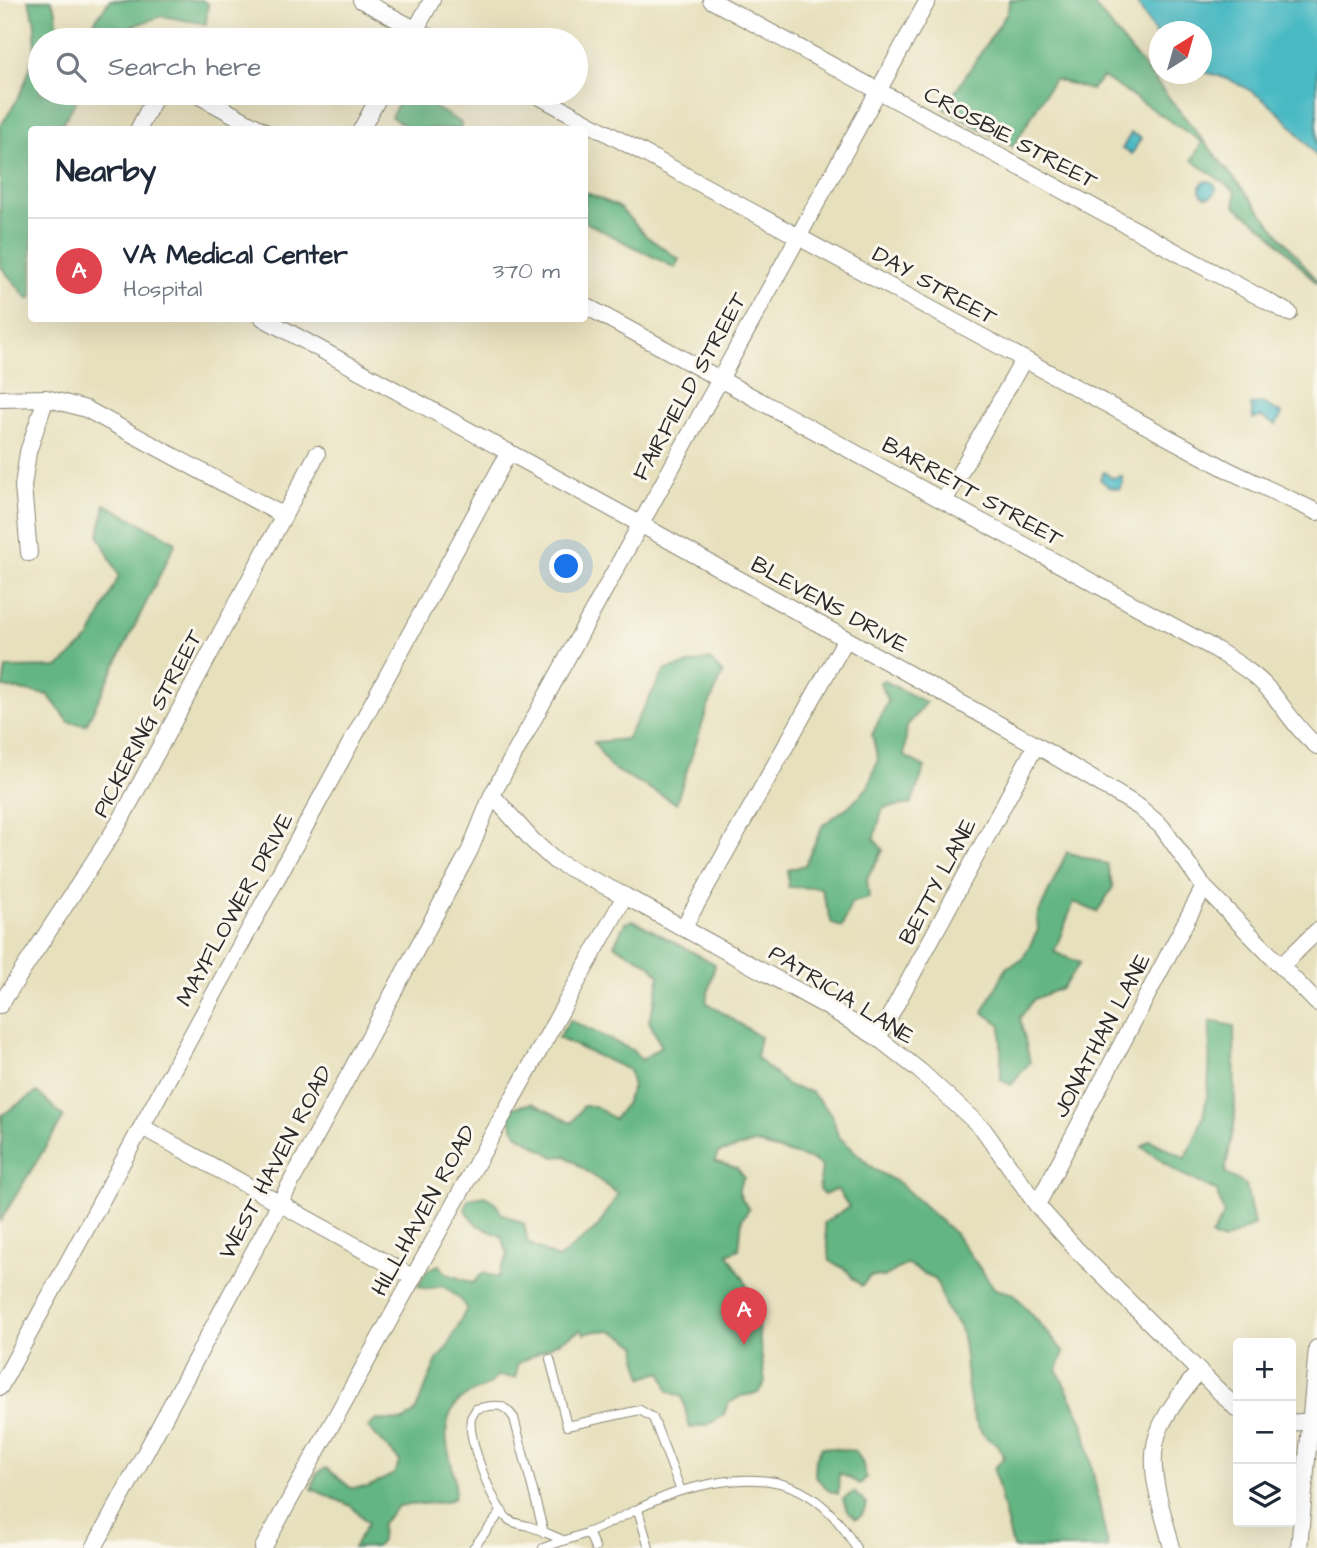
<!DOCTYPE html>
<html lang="en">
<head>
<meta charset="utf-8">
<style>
  body { margin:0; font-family:"Architects Daughter",sans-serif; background:#f2f2f3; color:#1f2937 }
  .controls { position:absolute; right:21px; bottom:21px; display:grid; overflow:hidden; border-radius:7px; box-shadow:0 7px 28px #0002 }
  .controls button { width:63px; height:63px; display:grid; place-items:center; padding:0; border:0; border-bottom:2px solid #e0e1e3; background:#fff; color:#1f2937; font:35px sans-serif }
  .compass { position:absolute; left:1149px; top:21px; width:63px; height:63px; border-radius:50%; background:#fff; box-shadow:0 7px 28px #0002; rotate:37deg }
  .you { position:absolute; left:567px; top:567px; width:24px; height:24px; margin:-18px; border:5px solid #fff; border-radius:50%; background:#1a73e8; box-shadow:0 0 0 10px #1a73e833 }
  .badge { display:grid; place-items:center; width:46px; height:46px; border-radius:50%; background:#c8321e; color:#fff; font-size:23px; font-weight:700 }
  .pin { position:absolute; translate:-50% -58px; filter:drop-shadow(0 2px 4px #0008) }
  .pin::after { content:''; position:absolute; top:37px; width:24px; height:21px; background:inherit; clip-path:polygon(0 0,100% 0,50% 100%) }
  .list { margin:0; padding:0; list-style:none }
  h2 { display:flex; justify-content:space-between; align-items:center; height:91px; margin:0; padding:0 28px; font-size:30px }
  h2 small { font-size:23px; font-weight:400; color:#747a83 }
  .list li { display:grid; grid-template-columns:46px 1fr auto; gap:21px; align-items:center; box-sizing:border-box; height:105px; padding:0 28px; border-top:2px solid #e0e1e3 }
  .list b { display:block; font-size:26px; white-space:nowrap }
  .list p { margin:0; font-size:23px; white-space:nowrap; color:#747a83 }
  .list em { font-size:23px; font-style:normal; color:#747a83 }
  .icon { flex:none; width:38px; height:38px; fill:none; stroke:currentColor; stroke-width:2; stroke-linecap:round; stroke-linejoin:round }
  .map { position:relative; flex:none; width:1317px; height:1548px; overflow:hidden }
  .search { position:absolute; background:#fff; box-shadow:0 7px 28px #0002; left:28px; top:28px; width:560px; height:77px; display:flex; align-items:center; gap:18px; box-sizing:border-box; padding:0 24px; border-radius:38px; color:#747a83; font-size:26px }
  .panel { position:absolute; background:#fff; box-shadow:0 7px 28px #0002; left:28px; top:126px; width:560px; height:196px; border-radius:7px }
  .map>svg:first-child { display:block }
  .forest { fill:#63b682; stroke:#477056; stroke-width:2 }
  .water { fill:#4ab9c3; stroke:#3a7277; stroke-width:2 }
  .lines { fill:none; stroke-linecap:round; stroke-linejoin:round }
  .service-casing { stroke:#898674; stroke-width:10 }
  .minor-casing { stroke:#898674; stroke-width:18 }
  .service { stroke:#fff; stroke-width:8 }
  .minor { stroke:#fff; stroke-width:16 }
  .labels { text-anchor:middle; stroke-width:6; stroke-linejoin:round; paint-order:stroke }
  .street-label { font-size:23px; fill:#2b2b2b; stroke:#fbf7ec }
</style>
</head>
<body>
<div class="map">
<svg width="1317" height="1548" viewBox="0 0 1317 1548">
  <rect width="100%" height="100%" fill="#fbf7ec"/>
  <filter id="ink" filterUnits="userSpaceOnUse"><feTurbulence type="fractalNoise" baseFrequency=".0143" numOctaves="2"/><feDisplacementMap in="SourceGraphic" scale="14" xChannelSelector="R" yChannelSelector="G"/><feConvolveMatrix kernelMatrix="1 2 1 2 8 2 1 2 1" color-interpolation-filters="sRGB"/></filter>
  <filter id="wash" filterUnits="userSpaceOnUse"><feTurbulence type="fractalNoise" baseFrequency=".00686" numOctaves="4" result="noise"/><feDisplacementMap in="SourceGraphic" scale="28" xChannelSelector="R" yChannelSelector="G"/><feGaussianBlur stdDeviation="1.57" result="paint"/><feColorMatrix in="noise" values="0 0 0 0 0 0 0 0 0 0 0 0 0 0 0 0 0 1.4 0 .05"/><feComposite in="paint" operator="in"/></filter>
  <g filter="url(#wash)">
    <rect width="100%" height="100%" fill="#e7e0bd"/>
    <path class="forest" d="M28,0H51L56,11L58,40H40V93H81L59,129L32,130V296L29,300L0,266V126C20,100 38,61 35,27C35,18 31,9 28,0Z
      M110,0H202L208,4L206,24L162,16L118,31L113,40H81Z
      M1010,0H1090L1317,281V284L1267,230L1235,206V191L1192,160L1202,142L1103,77L1091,90L1054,79L1013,147L944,109L1007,13Z
      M404,93H410L461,123L460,129H411L391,117Z
      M585,192L619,207L646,236L679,259L675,268L585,222Z
      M105,504L176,542L86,725L69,722L48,695L3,687L6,668L59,667L90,638L119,576L99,536Z
      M709,659L723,674L708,707L676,803L610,767L594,742L626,739L665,670Z
      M883,680L926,703L907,726L904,756L925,767L911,804L883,808L874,839L883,850L867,878L869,898L851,903L842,927L832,924L821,888L788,887V870L805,865L823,825L853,803L868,787L878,759L872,735L888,701L880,683Z
      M1067,852L1107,864L1113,887L1097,912L1074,902L1054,952L1080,963L1062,988L1034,999L1020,1018L1030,1062L1011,1085L1001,1080V1025L983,1012L1007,967L1022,960L1038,930L1037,917Z
      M633,920L715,964L706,1002L760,1037L756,1057L788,1086L811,1092L832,1115L838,1136L874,1169L900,1184L955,1234L995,1289L1014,1294L1064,1352L1057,1370L1083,1422L1108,1548H1013L994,1469L1004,1457L997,1444C959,1429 971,1361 960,1329C958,1322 950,1317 947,1311C943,1301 940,1290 936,1280L907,1264L884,1277L870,1276L862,1286L853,1279L847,1270L830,1261L824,1223L849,1207L837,1189L824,1195L819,1190L822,1166L812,1160L755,1143L718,1153L715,1161L737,1168L744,1177C735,1191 739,1196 749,1209L742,1219L739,1249L728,1254L745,1281L756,1311L765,1382L758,1393L741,1396L728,1404L723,1416L707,1425L690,1428L682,1397L668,1391L662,1372L643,1378L637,1358L638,1347C618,1331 609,1327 584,1334L581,1330L517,1364L516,1378L497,1376C484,1393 466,1389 454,1407C434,1439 460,1466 454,1498L445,1502L398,1506L382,1523L381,1541L376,1547L353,1548L368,1523L351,1506L312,1489L316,1474L326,1468L351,1488L368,1487L394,1474L400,1461L368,1427L376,1420L404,1421L415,1412L437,1360L448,1346L467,1308L459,1298L443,1286L426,1289L418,1286L427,1270L439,1265L447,1274L473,1283L483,1273L498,1277L508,1255L501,1236L477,1225L465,1210L468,1199L485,1196L496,1203L501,1213L524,1224L528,1243L558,1259L597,1228L618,1194L566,1156L554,1157L517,1134L508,1116L511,1108L532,1103L572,1123L583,1106H595L614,1119L624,1106L633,1087L629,1070L558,1038L570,1020L632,1050L642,1060L661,1046L649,1021L657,992L659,975L649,964L614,945L625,923Z
      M1210,1021L1234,1026L1235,1119L1225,1173L1246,1185L1254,1225L1223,1241L1211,1236L1224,1215L1217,1191L1177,1172L1142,1147L1150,1140L1185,1158C1213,1110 1209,1074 1210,1021Z
      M37,1092L64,1117L0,1221L2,1115Z
      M822,1447L855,1451L862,1461L866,1478L860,1484L839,1473L838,1494L829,1491L815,1476L816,1458Z
      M854,1492L867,1504L862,1515L856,1519L847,1511L843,1499Z"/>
    <path class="water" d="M1135,0H1317V157C1286,116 1253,81 1202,72V32H1160L1159,40Z
      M1131,133L1141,138L1132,154L1122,149Z
      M1200 189a8 8 0 1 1 16 0a8 8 0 1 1-16 0Z
      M1263,403L1282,414L1276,425L1261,417L1253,419L1251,405Z
      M1104,472L1112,478L1122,476L1123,483L1119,489L1109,487L1100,479Z"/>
  </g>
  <g filter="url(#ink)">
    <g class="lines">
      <g class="service-casing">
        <path id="service" d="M550,1359L567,1426L640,1410L653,1418L681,1491
          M638,1510L649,1548
          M588,1532L595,1548
          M544,1533L514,1418C502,1401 495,1405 476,1409C475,1412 472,1415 471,1418C467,1437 493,1507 508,1519C514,1524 521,1524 528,1526C540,1529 552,1536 563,1540
          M473,1548L502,1511
          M543,1548C558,1542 574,1538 589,1532C620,1520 649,1500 681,1491C757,1469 814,1474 856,1548"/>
      </g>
      <g class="minor-casing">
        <path id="minor" d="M361,0L435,40
          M711,0L1289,313
          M410,40L432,0
          M194,93L262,130
          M533,93L1230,471L1317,512
          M138,130L153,101L160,93
          M361,130L381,93
          M584,305L1215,649C1234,661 1256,674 1271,692C1286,710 1298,731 1317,746
          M263,318L640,524L1036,745L1139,807L1162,827L1204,887L1317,1003
          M0,399L46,398L86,409L284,516
          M944,501L1024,359
          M29,553L23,486L28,452L46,398
          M492,795L532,840L555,861L625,896L824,1005L878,1038L920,1071L983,1129L1037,1205L1077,1250L1238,1410
          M683,928L846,639
          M1281,966L1317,931
          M0,1005L119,823L317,454
          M878,1038L1036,745
          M142,1127L412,1277
          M1037,1205L1204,887
          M0,1387L509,452
          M1291,1423L1310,1421
          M94,1548L470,850L492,795L928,0
          M263,1548L625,896
          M1172,1548C1163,1510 1143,1464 1161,1426C1170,1406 1185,1389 1198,1372
          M1299,1548L1317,1348"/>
      </g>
      <use href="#service" class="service"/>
      <use href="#minor" class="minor"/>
    </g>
  </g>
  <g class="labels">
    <g class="street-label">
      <text transform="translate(1011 137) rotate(28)" y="8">CROSBIE STREET</text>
      <text transform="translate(935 285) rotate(29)" y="8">DAY STREET</text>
      <text transform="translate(689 386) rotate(-61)" y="8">FAIRFIELD STREET</text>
      <text transform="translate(973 491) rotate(29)" y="8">BARRETT STREET</text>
      <text transform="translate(830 604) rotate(29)" y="8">BLEVENS DRIVE</text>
      <text transform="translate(147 723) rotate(-62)" y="8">PICKERING STREET</text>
      <text transform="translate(937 881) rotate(-62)" y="8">BETTY LANE</text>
      <text transform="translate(234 909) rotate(-61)" y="8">MAYFLOWER DRIVE</text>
      <text transform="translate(842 994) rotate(32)" y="8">PATRICIA LANE</text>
      <text transform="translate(1101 1035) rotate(-62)" y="8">JONATHAN LANE</text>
      <text transform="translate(275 1162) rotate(-62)" y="8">WEST HAVEN ROAD</text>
      <text transform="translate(423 1210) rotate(-61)" y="8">HILLHAVEN ROAD</text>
    </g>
  </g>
</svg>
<div class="controls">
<button>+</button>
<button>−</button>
<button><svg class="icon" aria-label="layers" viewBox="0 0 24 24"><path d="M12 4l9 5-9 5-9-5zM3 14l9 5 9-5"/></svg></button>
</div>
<svg class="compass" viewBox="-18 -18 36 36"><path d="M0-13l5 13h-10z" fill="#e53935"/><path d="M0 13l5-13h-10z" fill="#747a83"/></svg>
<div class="you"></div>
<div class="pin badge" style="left:744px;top:1345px;background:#e0444e">A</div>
<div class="search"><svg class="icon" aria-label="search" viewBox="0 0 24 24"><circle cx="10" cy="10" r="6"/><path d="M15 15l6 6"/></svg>Search here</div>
<section class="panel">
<h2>Nearby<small></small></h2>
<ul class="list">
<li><span class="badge" style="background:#e0444e">A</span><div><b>VA Medical Center</b><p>Hospital</p></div><em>370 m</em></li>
</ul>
</section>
</div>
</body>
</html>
